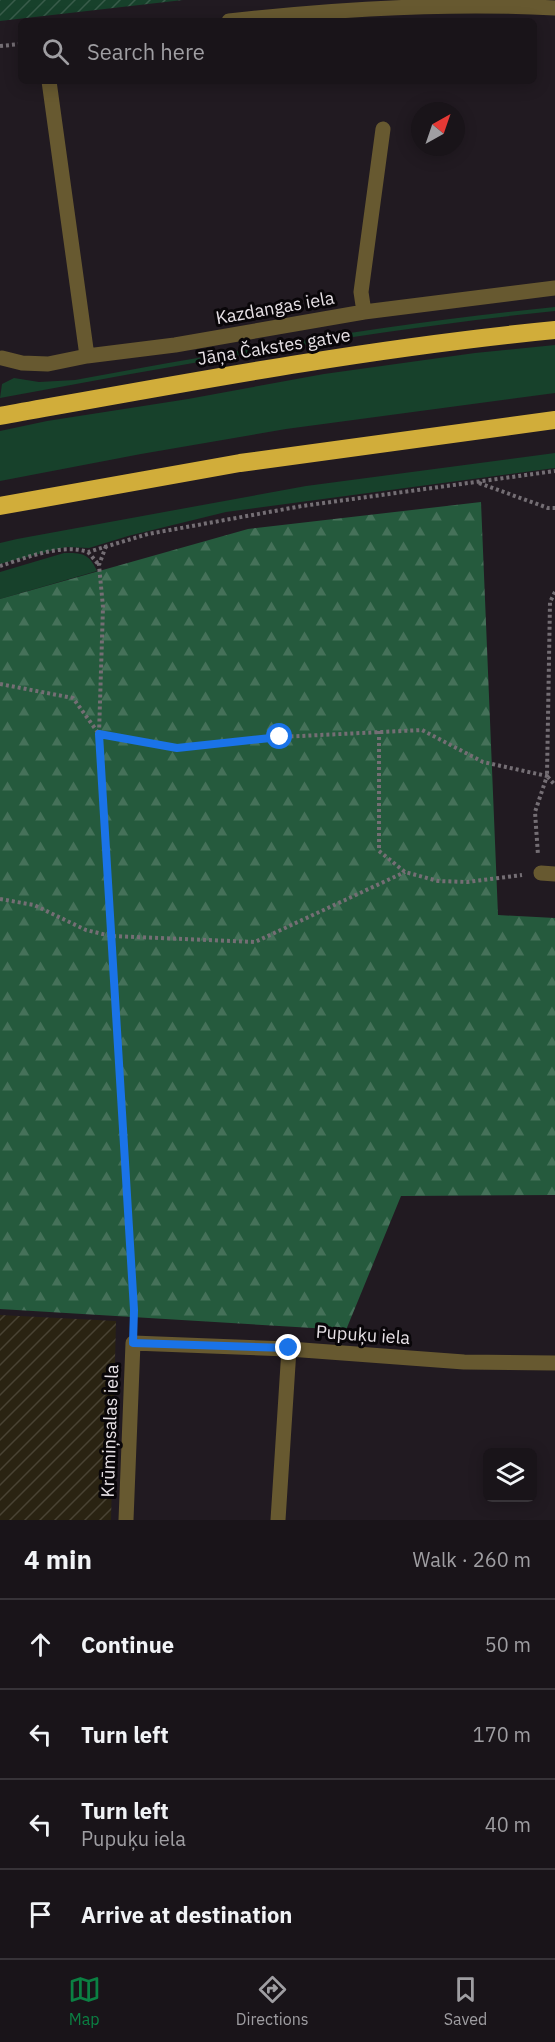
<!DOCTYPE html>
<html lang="en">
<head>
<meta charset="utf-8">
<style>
  body { margin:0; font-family:"IBM Plex Sans",sans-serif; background:#262126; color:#f1f3f6 }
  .controls { position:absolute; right:18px; bottom:18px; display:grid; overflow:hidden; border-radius:9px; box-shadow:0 3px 15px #0003 }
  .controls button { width:54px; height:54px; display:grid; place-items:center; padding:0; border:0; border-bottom:2px solid #373338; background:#191419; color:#f1f3f6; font:30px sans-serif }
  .compass { position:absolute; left:411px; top:102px; width:54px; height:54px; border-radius:50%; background:#191419; box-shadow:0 3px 15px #0003; rotate:40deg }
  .stop { position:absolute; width:18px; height:18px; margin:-14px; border:4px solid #1a73e8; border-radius:50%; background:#fff }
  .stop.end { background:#1a73e8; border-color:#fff; box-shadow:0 2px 6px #0008 }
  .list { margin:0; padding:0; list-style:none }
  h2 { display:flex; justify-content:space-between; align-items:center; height:78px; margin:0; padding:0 24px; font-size:26px }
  h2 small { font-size:20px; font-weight:400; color:#9f9ea2 }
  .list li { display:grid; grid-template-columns:39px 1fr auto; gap:18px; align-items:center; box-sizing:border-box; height:90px; padding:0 24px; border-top:2px solid #373338 }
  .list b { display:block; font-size:22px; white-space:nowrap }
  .list p { margin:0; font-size:20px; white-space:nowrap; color:#9f9ea2 }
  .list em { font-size:20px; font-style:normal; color:#9f9ea2 }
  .icon { flex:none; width:33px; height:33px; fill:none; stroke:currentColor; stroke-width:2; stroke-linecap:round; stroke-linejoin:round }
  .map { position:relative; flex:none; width:555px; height:1520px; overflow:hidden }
  .search { position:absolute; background:#191419; box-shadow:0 3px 15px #0003; left:18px; right:18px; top:18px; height:66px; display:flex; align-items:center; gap:15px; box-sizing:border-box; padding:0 21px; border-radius:9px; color:#9f9ea2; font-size:22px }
  .sheet { height:438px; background:#191419 }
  nav { display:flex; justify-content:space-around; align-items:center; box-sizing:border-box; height:84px; border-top:2px solid #373338; background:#191419; font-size:16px; color:#9f9ea2 }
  nav a { display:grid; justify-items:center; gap:3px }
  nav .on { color:#0b8043 }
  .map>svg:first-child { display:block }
  .industrial { fill:url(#industrial-furrows) }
  .green { fill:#17412b }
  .forest { fill:url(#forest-firs) }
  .garden { fill:url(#garden-furrows) }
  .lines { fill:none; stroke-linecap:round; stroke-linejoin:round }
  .path { stroke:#746e74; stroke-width:4; stroke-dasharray:3 3; stroke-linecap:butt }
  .minor { stroke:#675930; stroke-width:15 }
  .highway { stroke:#d1ad3a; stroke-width:18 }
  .route { stroke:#1a73e8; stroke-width:8 }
  .labels { text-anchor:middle; stroke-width:6; stroke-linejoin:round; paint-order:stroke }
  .street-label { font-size:18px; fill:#e7e1e6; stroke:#090609 }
</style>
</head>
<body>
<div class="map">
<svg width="555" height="1520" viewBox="0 0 555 1520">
  <defs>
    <pattern id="industrial-furrows" width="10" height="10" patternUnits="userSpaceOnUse" patternTransform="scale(1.5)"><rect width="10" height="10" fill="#2a2312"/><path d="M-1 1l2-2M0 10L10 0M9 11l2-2" fill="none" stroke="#494334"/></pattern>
    <pattern id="forest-firs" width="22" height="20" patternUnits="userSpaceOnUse" patternTransform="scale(1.5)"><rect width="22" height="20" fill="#255a3d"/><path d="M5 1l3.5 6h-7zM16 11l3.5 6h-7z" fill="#457159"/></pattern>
    <pattern id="garden-furrows" width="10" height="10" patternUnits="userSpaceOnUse" patternTransform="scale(1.5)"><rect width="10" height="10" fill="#17412b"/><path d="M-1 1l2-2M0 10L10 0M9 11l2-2" fill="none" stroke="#395c4a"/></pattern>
  </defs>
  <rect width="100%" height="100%" fill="#211a21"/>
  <path class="industrial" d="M0,1315L116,1321L111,1520H0Z"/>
  <path class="green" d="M555,307V311C369,330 184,364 0,398L2,384L14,378L39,382L75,380C234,351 394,323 555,307Z
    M555,345V393L286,429L141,454L0,481V431L47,421L188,399L324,374L475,353Z
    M555,453V468L226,512L128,536L89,548L66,547L0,564V543L17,539L306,486Z
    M64,553C82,553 89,553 97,571L0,599V572Z"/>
  <path class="forest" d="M481,502L498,915L555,918V1195L401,1196L346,1330L0,1309V599L248,529Z"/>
  <path class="garden" d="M0,0H183L0,21Z"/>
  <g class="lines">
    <path class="path" d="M0,46L21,44
      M479,483L548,508H555
      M106,546L99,565L103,607L99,734L134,1324
      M88,552L99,565
      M0,566C26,558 61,543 88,552L148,534L302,506L555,471
      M555,592L550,602L547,776L555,785
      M0,684L73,698L99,734L177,748L280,737L422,730L483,762L547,776L535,812L538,855
      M379,731V851L405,872L438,881L467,882L522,875
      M0,899L34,905L86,930L111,936L255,942L405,872"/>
    <path class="minor" d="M229,21C337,9 446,2 555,8
      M49,81L87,356
      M364,312L361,292L383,129
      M2,358L22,363L48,364L87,356L175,345L364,312L555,288
      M541,873L555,874
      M126,1520L133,1343L289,1349L464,1362L555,1363
      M278,1520L289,1349"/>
    <path class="highway" d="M0,416C184,383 369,348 555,330
      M0,506L240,463L555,420"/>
  </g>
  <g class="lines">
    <path class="route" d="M280,737L177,748L99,734L134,1310L133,1343L289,1348"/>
  </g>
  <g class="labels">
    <g class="street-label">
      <text transform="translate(275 308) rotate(-10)" y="6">Kazdangas iela</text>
      <text transform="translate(274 347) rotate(-9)" y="6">Jāņa Čakstes gatve</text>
      <text transform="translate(363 1335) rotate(4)" y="6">Pupuķu iela</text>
      <text transform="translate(110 1431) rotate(-88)" y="6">Krūmiņsalas iela</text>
    </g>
  </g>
</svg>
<div class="controls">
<button><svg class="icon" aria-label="layers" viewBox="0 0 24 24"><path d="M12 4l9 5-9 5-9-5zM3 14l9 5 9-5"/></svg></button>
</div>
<svg class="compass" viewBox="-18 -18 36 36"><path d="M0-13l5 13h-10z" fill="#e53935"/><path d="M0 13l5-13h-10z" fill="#9f9ea2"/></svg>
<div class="stop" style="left:280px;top:737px"></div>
<div class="stop end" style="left:289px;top:1348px"></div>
<div class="search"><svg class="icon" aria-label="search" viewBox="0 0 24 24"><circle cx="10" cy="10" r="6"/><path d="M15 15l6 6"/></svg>Search here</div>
</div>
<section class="sheet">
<h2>4 min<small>Walk · 260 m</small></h2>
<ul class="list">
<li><svg class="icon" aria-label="ahead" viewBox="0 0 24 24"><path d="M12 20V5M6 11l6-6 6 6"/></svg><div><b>Continue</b></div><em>50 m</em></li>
<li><svg class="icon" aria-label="left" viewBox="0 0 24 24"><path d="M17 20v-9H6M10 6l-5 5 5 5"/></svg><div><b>Turn left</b></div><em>170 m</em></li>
<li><svg class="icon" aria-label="left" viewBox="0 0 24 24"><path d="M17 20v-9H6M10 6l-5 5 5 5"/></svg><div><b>Turn left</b><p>Pupuķu iela</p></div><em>40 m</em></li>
<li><svg class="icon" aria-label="arrive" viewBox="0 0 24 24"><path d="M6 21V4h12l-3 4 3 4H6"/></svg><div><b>Arrive at destination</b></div></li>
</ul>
</section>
<nav>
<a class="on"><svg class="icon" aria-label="map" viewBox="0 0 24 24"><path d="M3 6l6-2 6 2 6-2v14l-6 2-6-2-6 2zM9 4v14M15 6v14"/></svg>Map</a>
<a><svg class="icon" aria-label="directions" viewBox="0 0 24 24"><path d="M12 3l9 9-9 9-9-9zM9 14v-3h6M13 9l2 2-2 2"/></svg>Directions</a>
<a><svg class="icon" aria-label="saved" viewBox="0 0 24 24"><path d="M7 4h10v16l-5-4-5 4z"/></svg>Saved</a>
</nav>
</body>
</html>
